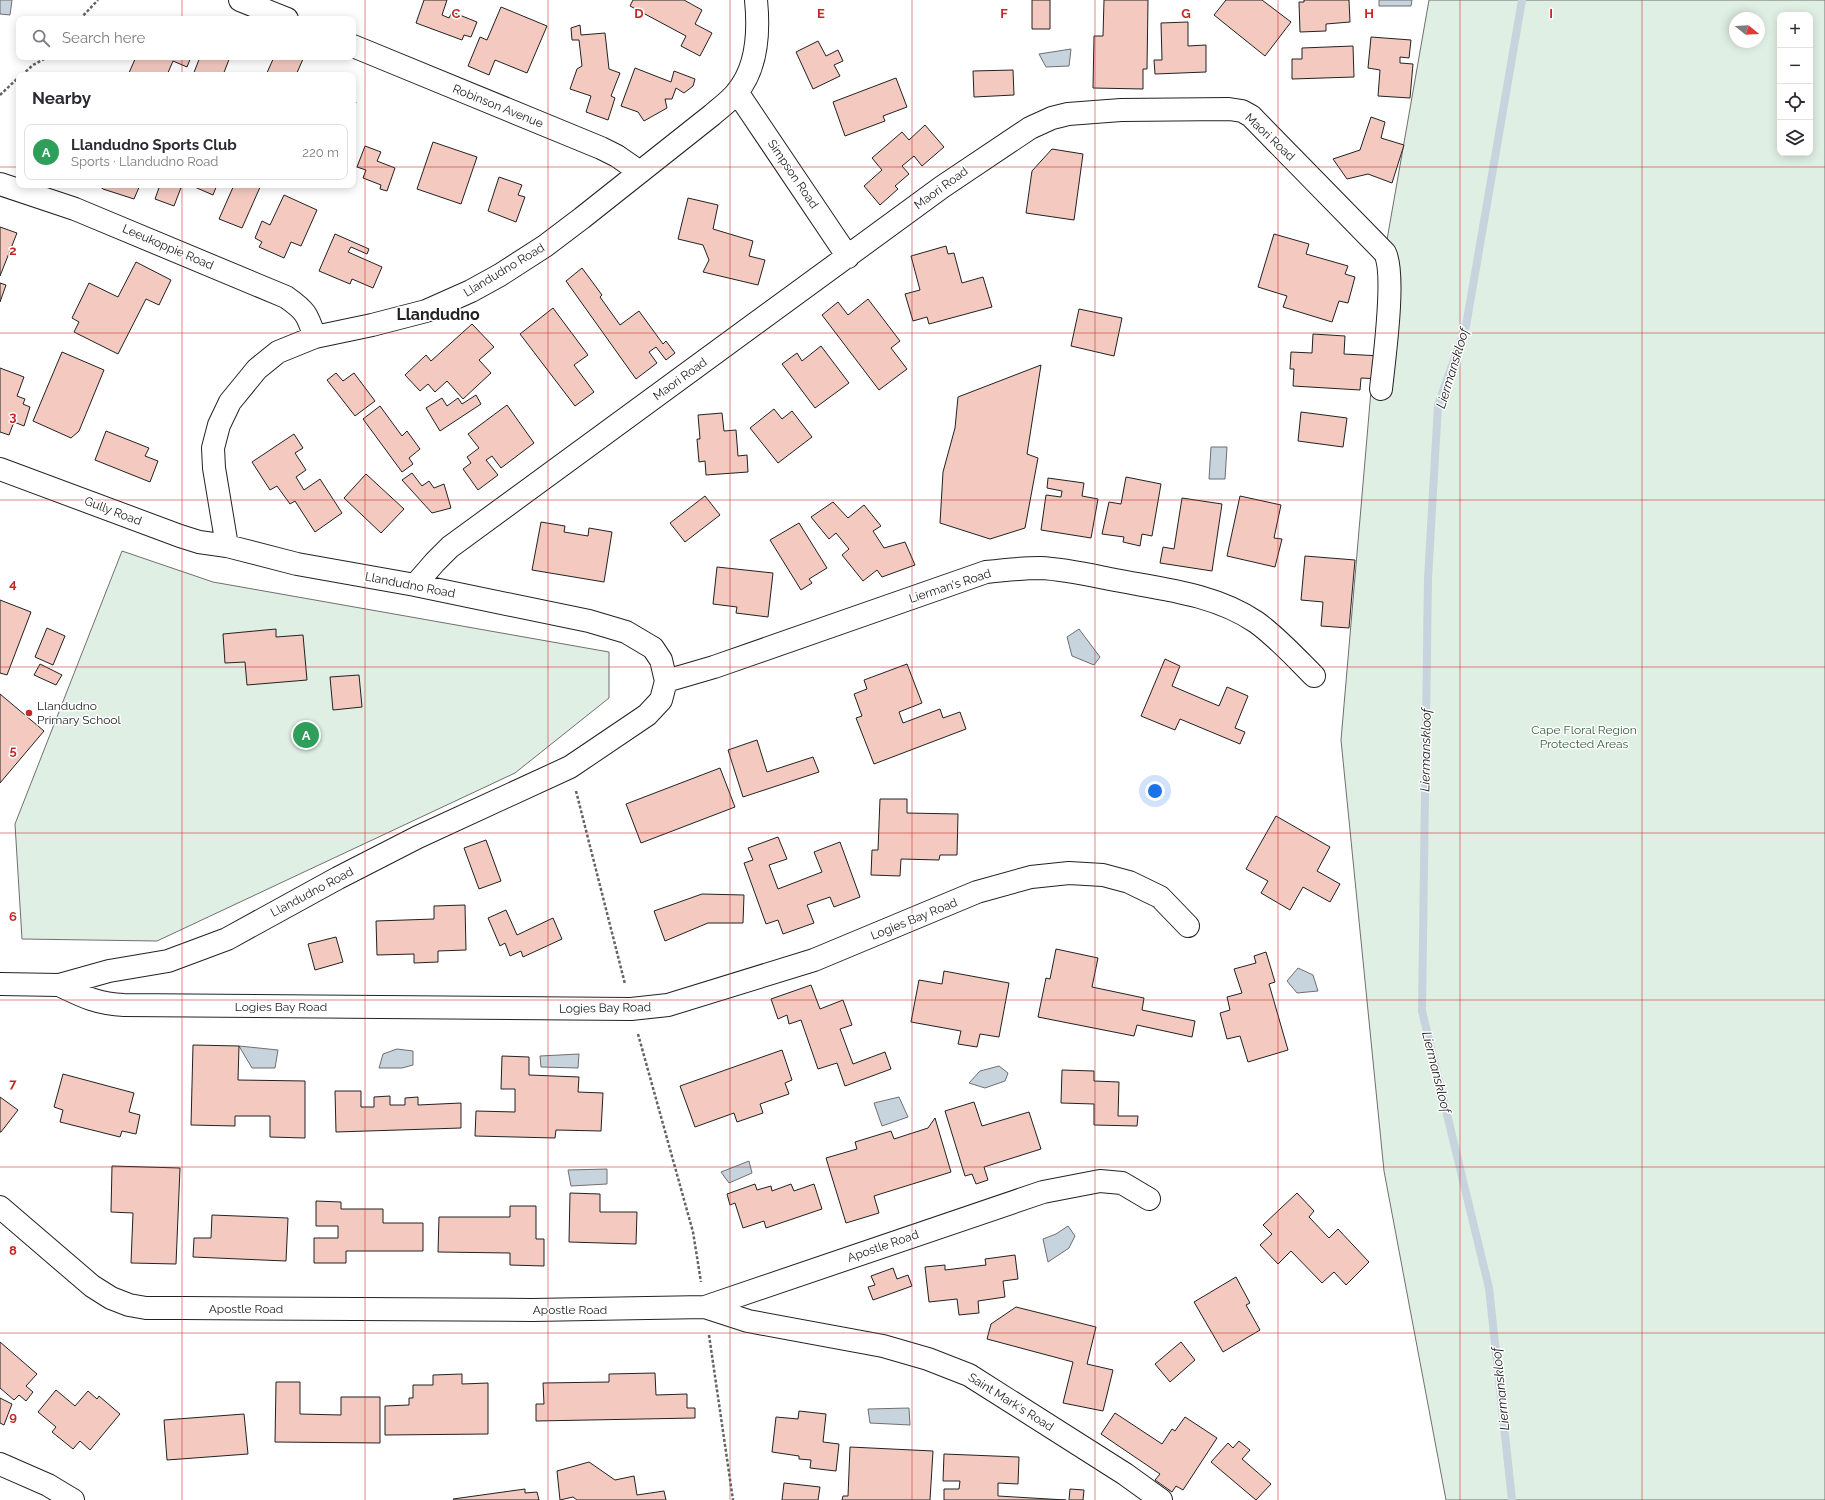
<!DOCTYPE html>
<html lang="en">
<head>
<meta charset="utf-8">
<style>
  body { margin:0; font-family:Raleway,sans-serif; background:#f2f2f3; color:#2b2b33 }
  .controls { position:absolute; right:12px; top:12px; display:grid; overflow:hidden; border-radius:8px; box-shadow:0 2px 10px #0003 }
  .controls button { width:36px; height:36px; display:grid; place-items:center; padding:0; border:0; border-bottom:1px solid #e1e1e2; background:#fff; color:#2b2b33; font:20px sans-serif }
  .compass { position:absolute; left:1729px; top:12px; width:36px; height:36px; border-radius:50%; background:#fff; box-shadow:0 2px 10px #0003; rotate:108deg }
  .you { position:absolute; left:1155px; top:791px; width:14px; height:14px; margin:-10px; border:3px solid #fff; border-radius:50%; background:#1a73e8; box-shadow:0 0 0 6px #1a73e833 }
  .badge { display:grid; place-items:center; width:26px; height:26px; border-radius:50%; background:#db2777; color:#fff; font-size:13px; font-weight:700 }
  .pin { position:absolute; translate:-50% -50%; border:2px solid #fff; box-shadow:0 1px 4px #0006 }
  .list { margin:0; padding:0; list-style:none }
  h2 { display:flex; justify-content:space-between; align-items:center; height:52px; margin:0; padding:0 16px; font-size:17px }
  h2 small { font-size:13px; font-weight:400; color:#7c7c81 }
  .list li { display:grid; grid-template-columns:26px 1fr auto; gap:12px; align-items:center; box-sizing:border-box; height:56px; margin:0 8px 8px; padding:0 8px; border:1px solid #e1e1e2; border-radius:8px }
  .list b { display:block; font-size:15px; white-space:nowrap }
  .list p { margin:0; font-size:13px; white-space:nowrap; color:#7c7c81 }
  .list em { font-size:13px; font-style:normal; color:#7c7c81 }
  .icon { flex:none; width:22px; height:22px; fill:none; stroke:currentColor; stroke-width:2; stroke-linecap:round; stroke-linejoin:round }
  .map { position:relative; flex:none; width:1825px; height:1500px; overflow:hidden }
  .search { position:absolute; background:#fff; box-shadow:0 2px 10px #0003; left:16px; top:16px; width:340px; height:44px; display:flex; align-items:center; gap:10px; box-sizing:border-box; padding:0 14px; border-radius:8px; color:#7c7c81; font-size:15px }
  .panel { position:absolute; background:#fff; box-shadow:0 2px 10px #0003; left:16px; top:72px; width:340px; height:116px; border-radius:8px }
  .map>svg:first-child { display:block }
  .green { fill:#e0efe3; stroke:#6f6f6f; fill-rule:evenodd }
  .water { fill:#c7d3dd; stroke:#6f6f6f }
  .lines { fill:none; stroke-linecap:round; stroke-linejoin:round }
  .stream { stroke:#c7d3dd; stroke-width:8 }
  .building { fill:#f3c9c0; stroke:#222 }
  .minor-casing { stroke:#222; stroke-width:24 }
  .path { stroke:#646464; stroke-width:2.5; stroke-dasharray:3 2; stroke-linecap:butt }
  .minor { stroke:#fff; stroke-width:22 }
  .grid { fill:none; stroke:#c62828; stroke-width:1; stroke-opacity:0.55 }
  .poi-dot { fill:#c62828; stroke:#fff; stroke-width:1.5 }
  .labels { text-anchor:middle; stroke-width:3; stroke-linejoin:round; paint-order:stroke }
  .street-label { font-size:12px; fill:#222; stroke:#fff }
  .poi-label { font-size:12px; fill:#222; stroke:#fff; text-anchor:start }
  .park-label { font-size:12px; fill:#2f5e38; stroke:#fff }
  .water-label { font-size:13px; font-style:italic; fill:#222; stroke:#fff }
  .district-label { font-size:16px; font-weight:bold; fill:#222; stroke:#fff }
  .grid-label { font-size:13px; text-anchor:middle; font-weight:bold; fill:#c62828; stroke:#fff; stroke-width:3; stroke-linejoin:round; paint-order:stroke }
</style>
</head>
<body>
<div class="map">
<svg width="1825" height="1500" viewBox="0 0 1825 1500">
  <rect width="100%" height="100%" fill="#fff"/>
  <path class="green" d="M1429,0H1825V1500H1446L1384,1171L1341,740L1381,274ZM1780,15H1810V153H1780ZM1735,18H1759V42H1735Z
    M122,551L213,582L609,652V698L515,773L157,941L22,939L15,824Z"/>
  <path class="water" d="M0,0H12L10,15L0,14Z
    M1379,0H1412L1411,6H1379Z
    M1071,49L1069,66L1046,67L1039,54Z
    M1211,447H1227L1225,479H1209Z
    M1079,629L1100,657L1094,665L1072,656L1067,637Z
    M1298,968L1313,975L1318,991L1297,993L1287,981Z
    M239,1046L278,1050L275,1068H252Z
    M397,1049L413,1051V1065L402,1068H379L383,1054Z
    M579,1054L578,1068L541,1067L540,1056Z
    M999,1066L1008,1073L1005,1081L985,1088L969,1083L980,1071Z
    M899,1097L908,1117L882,1126L874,1103Z
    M749,1161L752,1173L729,1183L721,1172Z
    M607,1169V1184L571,1186L568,1170Z
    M1068,1226L1075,1236L1069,1248L1048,1262L1043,1239L1056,1234Z
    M909,1408L910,1425L870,1423L868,1409Z"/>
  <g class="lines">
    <path class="stream" d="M1512,1500L1489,1288L1422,1011L1428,579L1438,405L1466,326L1522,0"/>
  </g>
  <path class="building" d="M424,0H447L442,15L449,18L452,12L477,22L471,37L464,35L462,40L416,23Z
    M633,0H684L702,10L695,24L712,33L700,56L681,46L686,36L630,6Z
    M1032,0H1050V29H1032Z
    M1104,0H1148L1147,69H1143V89L1093,88L1094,36H1103Z
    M1226,0H1262L1291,22L1265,56L1214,15Z
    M1304,0H1349L1350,22L1326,24V31L1300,32L1299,2H1304Z
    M501,7L547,26L527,73L495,60L489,75L468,66L480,37L487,40Z
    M1188,22V46L1206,45V72L1155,74L1154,60H1162L1161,23Z
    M580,25L581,35L605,33L609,69L620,73L611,96L615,98L608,120L586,112L591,96L570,89L577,69L582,66L579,40H572L571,28Z
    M1371,37L1411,40L1409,58L1400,57V63L1413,64L1410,98L1378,96L1380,70L1368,68Z
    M818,41L826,56L838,50L843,61L834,65L840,76L813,89L796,52Z
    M1353,46L1354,77L1292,79V59H1302V48Z
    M136,57H191L187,67L173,61L167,75H128Z
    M200,57H230L223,75H193Z
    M274,57H299L303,59L296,75H266Z
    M635,68L671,82L674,71L695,79L693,86L684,93L676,88L672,99H665L667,108L644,121L638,112L621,106Z
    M1013,70L1014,95L974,97L973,71Z
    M896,78L907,107L883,116L885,121L845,136L833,102Z
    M353,101L356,102L353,111Z
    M1371,117L1385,122L1381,138L1404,145L1392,183L1368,174L1347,179L1333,159L1360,150Z
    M925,125L944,147L922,166L914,156L902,166L909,174L895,186L898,189L880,205L864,186L882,170L872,158L902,132L909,140Z
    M433,142L477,157L461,204L417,189Z
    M365,146L381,152L377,161L395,168L387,191L380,189L381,185L363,178L366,170L357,167Z
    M1052,149L1083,154L1074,220L1026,213L1032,171Z
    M499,177L522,185L518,195L525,197L516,222L488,211Z
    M98,185H140L134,199L103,189Z
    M160,185H182L174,206L155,199Z
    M190,185H217L213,195Z
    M234,185H261L242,228L219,219Z
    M284,195L317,210L301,246L291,242L284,258L259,247L262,242L255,238L262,221L270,225Z
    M688,198L718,205L713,229L753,241L749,256L765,260L758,285L703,272L709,260L703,245L678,239Z
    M0,227L17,233L0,276Z
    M335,234L369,249L367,254L351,247L348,252L382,267L373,288L352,279L350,284L319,271Z
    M1274,234L1309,244L1306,254L1348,266L1345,274L1355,277L1348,303L1339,301L1332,322L1283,307L1287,296L1258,287Z
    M946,246L948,254L954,253L962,283L983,277L992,307L929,324L927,317L913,321L905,294L920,290L911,256Z
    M136,262L171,280L159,305L146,299L118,354L74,332L79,322L72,318L89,283L118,297Z
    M582,268L602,295L600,297L620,325L639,311L663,344L666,341L675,353L666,360L656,347L649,352L657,363L636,379L566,281Z
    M0,283L6,285L0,302Z
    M868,299L900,341L891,348L907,369L879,390L822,315L838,302L848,315Z
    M553,308L588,355L574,365L594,392L575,406L520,334Z
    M1079,309L1122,318L1114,356L1071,346Z
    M472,324L494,347L479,360L491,373L463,399L447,381L435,392L428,384L420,391L405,375L426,355L431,361Z
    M1313,334L1345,336L1344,354L1381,356L1380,379L1361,378L1360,390L1293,386L1294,369H1290L1291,352L1312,353Z
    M821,346L849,383L815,408L782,364L797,353L802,361Z
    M62,352L104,370L79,431L71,438L33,421Z
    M1041,365L1027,454L1038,458L1025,528L990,539L940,523L943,472L955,428L958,397Z
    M0,368L24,377L17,396L25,399L23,404L30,407L24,426L14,422L9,435L0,432Z
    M336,373L343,381L354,373L375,401L355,416L327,380Z
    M476,395L481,404L440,431L426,408L442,398L447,406L458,398L462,404Z
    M507,405L534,443L501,468L492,456L486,460L498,475L478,490L463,469L471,463L467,457L479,448L468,434Z
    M380,406L402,436L407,431L420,449L409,458L413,464L402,472L363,419Z
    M774,409L782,419L792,411L812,437L778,463L750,428Z
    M1301,412L1347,418L1343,447L1298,441Z
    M722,413L724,431L736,430L738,456L747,455L748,472L706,475L705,461L699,462L697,439H700L698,415Z
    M106,431L149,448L145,456L158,461L150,482L95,460Z
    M294,434L303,448L295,453L306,470L296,477L304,490L320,479L342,513L315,532L295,501L290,504L277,486L270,490L252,462Z
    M412,473L422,486L429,481L434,488L444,484L451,508L432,513L402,480Z
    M366,474L404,509L381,533L344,498Z
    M1126,477L1161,484L1152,536L1142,534L1140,546L1123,542L1124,537L1102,534L1109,502L1121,504Z
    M1048,478L1084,483L1082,496L1098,499L1091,538L1041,530L1046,495L1061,497L1062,491L1047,488Z
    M705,496L720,515L685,542L670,523Z
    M1240,496L1281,505L1274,538L1282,539L1275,567L1227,556Z
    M1182,498L1222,504L1212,571L1160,563L1163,547L1174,549Z
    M833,502L848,518L864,505L881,526L873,531L884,548L905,542L915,565L882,577L877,570L863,581L842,555L849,549L836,533L829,539L811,517Z
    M541,522L565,526L564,532L588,536L589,528L612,532L604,582L532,570Z
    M799,523L827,568L809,579L812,583L801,590L770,540Z
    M1305,556L1355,560L1349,628L1321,626L1323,602L1301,600Z
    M717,567L773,573L768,617L736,613L737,607L713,604Z
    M0,600L31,612L7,675L0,673Z
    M47,628L65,636L53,665L35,657Z
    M276,629V637L303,635L307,680L247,685L245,662L225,663L223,634Z
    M1165,659L1180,666L1172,686L1219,706L1227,687L1248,696L1235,728L1245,732L1240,744L1180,719L1175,730L1141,716Z
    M40,664L62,675L56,685L34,675Z
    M907,664L922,703L899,712L903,723L940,709L943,718L960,712L966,729L874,764L856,718L862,716L854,694L867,689L864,680Z
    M359,675L362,707L333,710L330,677Z
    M0,694L44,731L0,783Z
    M757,740L767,772L813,757L819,772L743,797L728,750Z
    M720,768L735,807L641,843L626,804Z
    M880,799H907V813L958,814L957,855H940L939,860L901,859L900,876L871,875L872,850H878Z
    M1276,816L1330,847L1317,871L1340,884L1330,902L1303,887L1290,910L1261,893L1268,881L1246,869Z
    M778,837L787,859L769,865L778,889L822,872L814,852L840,842L860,897L834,907L830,897L807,905L814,923L783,934L778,920L766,924L744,863L753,860L748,848Z
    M486,840L501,881L479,889L464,848Z
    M702,894L744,895L743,923H708L665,941L654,911Z
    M465,905L466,950L438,951V962L414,963V954L377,955L376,921L434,919V906Z
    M506,910L517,935L553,918L562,939L523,957L521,951L510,956L505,943L500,946L488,918Z
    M336,937L343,962L315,970L308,944Z
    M1056,949L1098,958L1092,987L1144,998L1142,1010L1195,1021L1192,1037L1137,1025L1134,1036L1038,1017L1046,978L1050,979Z
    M1266,952L1275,982L1269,984L1288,1050L1248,1062L1240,1036L1227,1039L1220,1013L1230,1010L1227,997L1242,993L1234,969L1256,963L1254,956Z
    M944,971L1009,983L999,1037L980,1034L977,1047L958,1044L961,1031L911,1022L919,980L942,984Z
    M811,985L820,1009L843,1000L852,1025L840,1029L853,1064L885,1052L891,1069L845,1086L837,1063L818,1069L801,1020L789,1024L787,1015L778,1019L771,999Z
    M193,1045L239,1046L238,1080L305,1081V1138L270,1137V1116H235V1126L191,1125Z
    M782,1050L792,1080L785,1083L789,1094L760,1104L763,1113L737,1122L734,1113L695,1127L680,1086Z
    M502,1056L529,1057V1075L579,1077L578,1092L603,1093L601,1131L556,1130L555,1138L475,1136L476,1111L515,1112V1089H501Z
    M1062,1070L1094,1071V1081L1119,1082L1118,1116H1138L1137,1126L1094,1125V1104L1061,1103Z
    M63,1074L134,1093L129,1112L140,1115L136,1134L122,1131L120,1137L60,1122L63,1110L54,1107Z
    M335,1091H361V1107H374V1097L390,1096V1105H405V1098L418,1097V1105L461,1103V1128L336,1132Z
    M0,1097L18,1110L1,1132H0Z
    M974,1102L982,1126L1029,1112L1041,1149L984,1167L988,1180L976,1184L972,1174L965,1176L945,1111Z
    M935,1118L951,1172L874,1196L879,1213L846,1223L826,1158L857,1149L855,1142L891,1131L894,1139L928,1128Z
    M112,1166L180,1168L176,1264L131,1263L133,1213L111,1212Z
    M755,1184L757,1190L771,1186L772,1191L791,1184L794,1191L814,1184L822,1209L766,1228L764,1221L743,1228L735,1203L730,1205L727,1194Z
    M570,1193L600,1194V1212H637L636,1244L569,1242Z
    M1297,1193L1314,1211L1309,1217L1329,1238L1338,1229L1369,1262L1346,1285L1334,1272L1322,1283L1291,1251L1278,1264L1260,1245L1272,1234L1263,1225Z
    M316,1201L341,1202V1209H383V1223H423V1251H346V1263H314V1238H338V1226H316Z
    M510,1206H536V1239H544V1266L510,1265V1253L438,1252L439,1217H510Z
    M212,1215L288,1218L286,1261L193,1257L194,1238H211Z
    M1015,1255L1018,1279L1003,1281L1005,1297L978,1301L979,1313L959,1315L957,1299L929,1302L925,1267L945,1265V1270L986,1265L985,1259Z
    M893,1268L897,1279L908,1275L912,1286L873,1300L868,1287L875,1285L871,1276Z
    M1236,1277L1250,1303L1246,1305L1260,1330L1223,1352L1194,1302Z
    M1016,1307L1096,1327L1087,1364L1113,1370L1103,1411L1063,1403L1073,1362L987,1339L991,1324Z
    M0,1342L37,1374L26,1386L33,1392L26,1401L19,1395L14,1400L0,1388Z
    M1181,1342L1195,1360L1170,1382L1155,1364Z
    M655,1373L656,1395L687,1394V1408H695V1418L536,1421V1404H544L543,1383L609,1382V1374Z
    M462,1374V1384L488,1383V1434L385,1435V1406L409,1405V1398H413V1385H433V1375Z
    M276,1382H300V1414L341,1415V1397H380V1443L275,1442Z
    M56,1390L75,1406L88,1391L97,1399L99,1396L120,1414L90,1450L80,1441L73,1449L52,1432L56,1427L38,1412Z
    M0,1398L12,1404L4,1425L0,1423Z
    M799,1411L826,1414L823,1442L839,1444L836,1471L810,1468L811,1460L799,1459V1456L772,1452L776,1417L798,1419Z
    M1115,1413L1162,1444L1172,1429L1175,1431L1185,1417L1217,1438L1183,1490L1176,1486L1172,1492L1155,1480L1160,1474L1101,1434Z
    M244,1414L248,1454L167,1460L164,1420Z
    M1239,1441L1250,1450L1242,1459L1271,1484L1256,1500L1211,1462L1228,1443L1233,1448Z
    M850,1447L933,1451L930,1500H842L843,1496H848Z
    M944,1454L1019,1457L1018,1484L998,1483V1496L1066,1500H944V1489H959L960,1481H943Z
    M589,1462L615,1480L634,1476L637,1495L664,1491L666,1500H577L573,1497L560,1500L557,1471Z
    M784,1483L820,1487L818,1500H782Z
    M525,1489V1493L537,1492L539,1500H454L453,1499Z
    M1070,1489L1084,1490L1083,1500H1069Z"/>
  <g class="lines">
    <g class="minor-casing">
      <path id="minor" d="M240,0L287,19
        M353,46L601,148L617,156L640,172
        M737,92L848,257
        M0,184L75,209L286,297C306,311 307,314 315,337
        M0,469L180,536L199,542L227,546
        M415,585L435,562L450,547L942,187L1030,128L1052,118L1068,114L1121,110L1229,109L1242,111L1251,116L1385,253C1396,275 1384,360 1381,389
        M666,681L714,667L986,572C1004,570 1022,568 1040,568C1065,569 1090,575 1115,580C1162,589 1215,594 1256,622C1277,637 1295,657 1314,676
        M0,984L59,985L109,971L168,961L227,939L338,878L418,837L570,767L647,715L661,700L666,681L661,660L653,648L626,632L589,621L415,585L297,564L227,546L214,468L213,448L219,425L230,402L257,369L278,352L315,337L372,325L426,311L471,291L500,275L545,246L582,218L712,115C720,108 730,101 737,92C758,67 759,30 756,0
        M59,985C82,996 97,1004 124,1005L631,1009L668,1005L814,960L977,892L1031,877L1069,873L1103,875L1129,882L1160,897L1188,926
        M0,1207L92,1286L111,1298L129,1305L146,1308H182L532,1310L705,1307L1043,1192L1100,1181L1122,1183L1149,1199
        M705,1307L748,1321L883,1346L928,1359L969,1375L1125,1474L1161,1500
        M0,1464L48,1485L73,1500"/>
    </g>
    <path class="path" d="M80,19L98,0
      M22,75L33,65L48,57
      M0,95L19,77
      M576,791L625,984
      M638,1034L693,1232L701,1282
      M709,1335L733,1500"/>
    <use href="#minor" class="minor"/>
  </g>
  <path class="grid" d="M182,0V19M365,0V1500M548,0V1500M730,0V1500M912,0V1500M1095,0V1500M1278,0V1500M1460,0V1500M1642,0V1500M182,57V75M0,167H19M353,167H1825M182,185V1500M0,333H1825M0,500H1825M0,667H1825M0,833H1825M0,1000H1825M0,1167H1825M0,1333H1825"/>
  <circle class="poi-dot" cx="29" cy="713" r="4"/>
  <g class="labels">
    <g class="street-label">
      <text transform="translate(498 106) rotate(22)" y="4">Robinson Avenue</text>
      <text transform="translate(1270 137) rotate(43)" y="4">Maori Road</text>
      <text transform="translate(793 174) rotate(56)" y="4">Simpson Road</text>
      <text transform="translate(941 188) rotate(-36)" y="4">Maori Road</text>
      <text transform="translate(168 247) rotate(23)" y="4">Leeukoppie Road</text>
      <text transform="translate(504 270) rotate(-31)" y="4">Llandudno Road</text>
      <text transform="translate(680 379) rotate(-36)" y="4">Maori Road</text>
      <text transform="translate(113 511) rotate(21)" y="4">Gully Road</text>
      <text transform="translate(410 585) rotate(11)" y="4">Llandudno Road</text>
      <text transform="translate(950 586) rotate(-18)" y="4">Lierman's Road</text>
      <text transform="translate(312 892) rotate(-28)" y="4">Llandudno Road</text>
      <text transform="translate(914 919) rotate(-22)" y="4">Logies Bay Road</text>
      <text x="281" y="1011">Logies Bay Road</text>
      <text transform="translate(605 1008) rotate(-1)" y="4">Logies Bay Road</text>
      <text transform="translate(883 1246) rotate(-19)" y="4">Apostle Road</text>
      <text x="246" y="1313">Apostle Road</text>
      <text x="570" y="1314">Apostle Road</text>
      <text transform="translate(1011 1402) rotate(32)" y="4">Saint Mark's Road</text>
    </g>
    <g class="poi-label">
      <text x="37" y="710">Llandudno<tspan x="37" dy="14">Primary School</tspan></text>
    </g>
    <g class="park-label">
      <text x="1584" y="734">Cape Floral Region<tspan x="1584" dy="14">Protected Areas</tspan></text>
    </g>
    <g class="water-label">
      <text transform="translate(1452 368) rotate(-73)" y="5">Liermanskloof</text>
      <text transform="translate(1425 750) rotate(-89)" y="5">Liermanskloof</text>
      <text transform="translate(1437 1072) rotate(76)" y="5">Liermanskloof</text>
      <text transform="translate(1500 1389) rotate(-96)" y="5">Liermanskloof</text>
    </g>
    <g class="district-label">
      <text x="438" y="320">Llandudno</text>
    </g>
  </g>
  <g class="grid-label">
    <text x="456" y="18">C</text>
    <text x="639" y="18">D</text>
    <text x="821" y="18">E</text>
    <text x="1004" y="18">F</text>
    <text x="1186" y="18">G</text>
    <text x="1369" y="18">H</text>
    <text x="1551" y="18">I</text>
    <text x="13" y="255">2</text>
    <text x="13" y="421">3</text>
    <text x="13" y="588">4</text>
    <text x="13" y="755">5</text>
    <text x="13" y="921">6</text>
    <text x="13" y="1088">7</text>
    <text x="13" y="1255">8</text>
    <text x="13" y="1421">9</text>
  </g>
</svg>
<div class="controls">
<button>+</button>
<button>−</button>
<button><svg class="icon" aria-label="locate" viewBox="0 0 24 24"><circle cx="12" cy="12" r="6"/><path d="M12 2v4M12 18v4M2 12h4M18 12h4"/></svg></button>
<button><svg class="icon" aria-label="layers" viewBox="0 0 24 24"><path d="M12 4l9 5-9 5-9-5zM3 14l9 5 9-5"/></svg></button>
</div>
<svg class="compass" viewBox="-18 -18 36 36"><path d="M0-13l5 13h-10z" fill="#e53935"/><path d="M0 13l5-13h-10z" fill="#7c7c81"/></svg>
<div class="you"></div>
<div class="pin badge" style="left:306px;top:735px;background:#2e9e5b">A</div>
<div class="search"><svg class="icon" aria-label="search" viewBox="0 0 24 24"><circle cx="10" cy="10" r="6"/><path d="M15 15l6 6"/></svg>Search here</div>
<section class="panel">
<h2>Nearby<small></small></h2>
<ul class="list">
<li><span class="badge" style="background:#2e9e5b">A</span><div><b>Llandudno Sports Club</b><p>Sports · Llandudno Road</p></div><em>220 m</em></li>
</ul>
</section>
</div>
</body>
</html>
